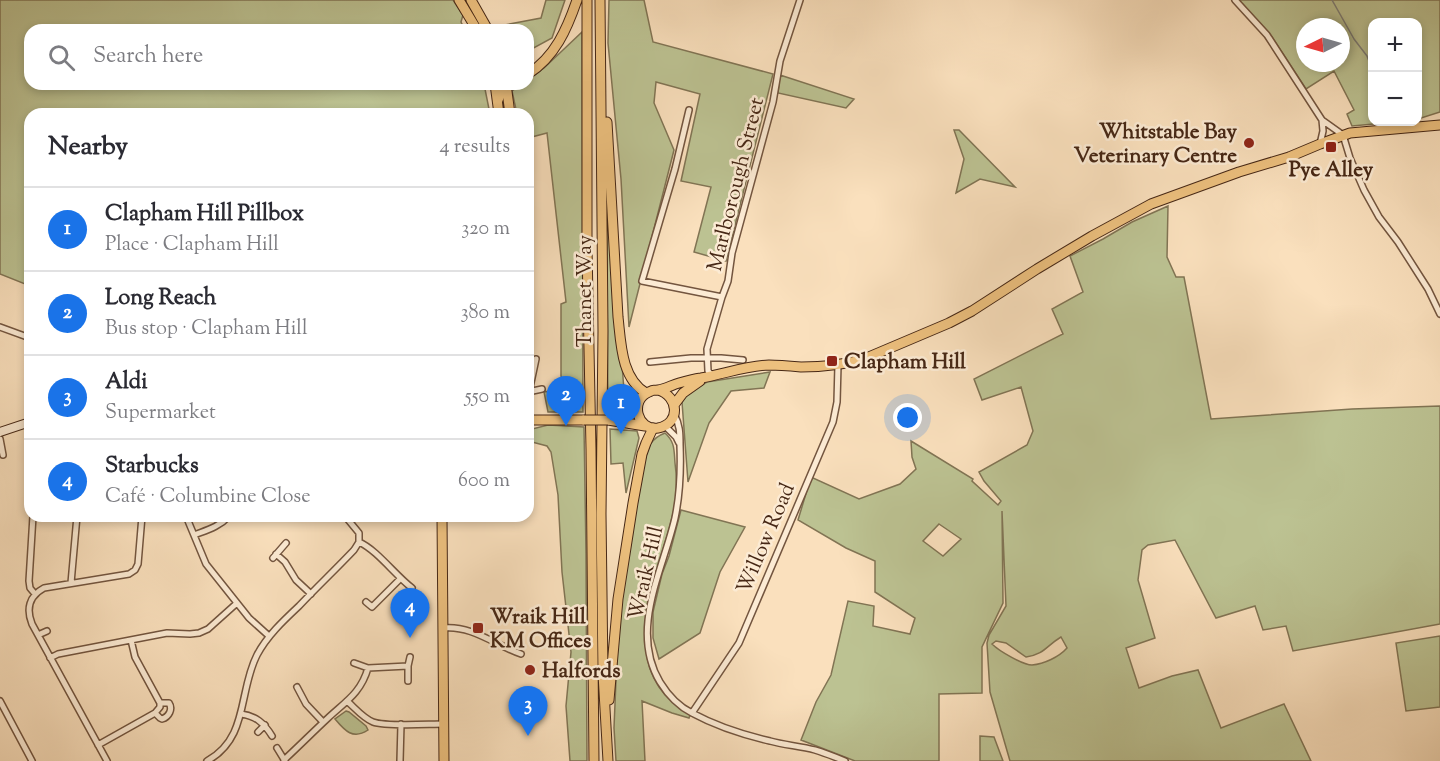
<!DOCTYPE html>
<html lang="en">
<head>
<meta charset="utf-8">
<style>
  body { margin:0; font-family:"Sorts Mill Goudy",serif; background:#f7f7f7; color:#2b2b33 }
  .controls { position:absolute; right:18px; top:18px; display:grid; overflow:hidden; border-radius:12px; box-shadow:0 3px 9px #0003 }
  .controls button { width:54px; height:54px; display:grid; place-items:center; padding:0; border:0; border-bottom:2px solid #e1e1e2; background:#fff; color:#2b2b33; font:30px sans-serif }
  .compass { position:absolute; left:1296px; top:18px; width:54px; height:54px; border-radius:50%; background:#fff; box-shadow:0 3px 9px #0003; rotate:265deg }
  .you { position:absolute; left:908px; top:418px; width:21px; height:21px; margin:-15px; border:4px solid #fff; border-radius:50%; background:#1a73e8; box-shadow:0 0 0 9px #1a73e833 }
  .badge { display:grid; place-items:center; width:39px; height:39px; border-radius:50%; background:#1a73e8; color:#fff; font-size:20px; font-weight:700 }
  .pin { position:absolute; translate:-50% -50px; filter:drop-shadow(0 2px 3px #0008) }
  .pin::after { content:''; position:absolute; top:32px; width:21px; height:18px; background:inherit; clip-path:polygon(0 0,100% 0,50% 100%) }
  .list { margin:0; padding:0; list-style:none }
  h2 { display:flex; justify-content:space-between; align-items:center; height:78px; margin:0; padding:0 24px; font-size:26px }
  h2 small { font-size:20px; font-weight:400; color:#7c7c81 }
  .list li { display:grid; grid-template-columns:39px 1fr auto; gap:18px; align-items:center; box-sizing:border-box; height:84px; padding:0 24px; border-top:2px solid #e1e1e2 }
  .list b { display:block; font-size:22px; white-space:nowrap }
  .list p { margin:0; font-size:20px; white-space:nowrap; color:#7c7c81 }
  .list em { font-size:20px; font-style:normal; color:#7c7c81 }
  .icon { flex:none; width:33px; height:33px; fill:none; stroke:currentColor; stroke-width:2; stroke-linecap:round; stroke-linejoin:round }
  .map { position:relative; flex:none; width:1440px; height:761px; overflow:hidden }
  .search { position:absolute; background:#fff; box-shadow:0 3px 9px #0003; left:24px; top:24px; width:510px; height:66px; display:flex; align-items:center; gap:15px; box-sizing:border-box; padding:0 21px; border-radius:18px; color:#7c7c81; font-size:22px }
  .panel { position:absolute; background:#fff; box-shadow:0 3px 9px #0003; left:24px; top:108px; width:510px; height:414px; border-radius:18px }
  .map>svg:first-child { display:block }
  .green { fill:#bcc292; stroke:#817454; stroke-width:1.5; fill-rule:evenodd }
  .lines { fill:none; stroke-linecap:round; stroke-linejoin:round }
  .stream { stroke:#7e7f79; stroke-width:1.5 }
  .minor-casing { stroke:#73553f; stroke-width:8 }
  .secondary-casing { stroke:#462715; stroke-width:10 }
  .primary-casing { stroke:#462715; stroke-width:11 }
  .trunk-casing { stroke:#462715; stroke-width:11 }
  .minor { stroke:#fcebd4; stroke-width:5 }
  .secondary { stroke:#fcebd4; stroke-width:8 }
  .primary { stroke:#edc07e; stroke-width:9 }
  .trunk { stroke:#edc07e; stroke-width:9 }
  .primary-bridge-casing { stroke:#462715; stroke-width:11; stroke-linecap:butt }
  .primary-bridge { stroke:#edc07e; stroke-width:9 }
  .poi-dot { fill:#8f2418; stroke:#fcebd4; stroke-width:2 }
  .labels { text-anchor:middle; stroke-width:5; stroke-linejoin:round; paint-order:stroke }
  .poi-label { font-size:21px; font-weight:bold; fill:#462715; stroke:#fcebd4; text-anchor:start }
  .street-label { font-size:21px; fill:#462715; stroke:#fcebd4 }
</style>
</head>
<body>
<div class="map">
<svg width="1440" height="761" viewBox="0 0 1440 761">
  <rect width="100%" height="100%" fill="#fae0bd"/>
  <filter id="stains"><feTurbulence type="fractalNoise" baseFrequency=".00333" numOctaves="4"/><feColorMatrix values="0 0 0 0 .2 0 0 0 0 .09 0 0 0 0 .02 0 0 0 .5 -.17"/></filter>
  <radialGradient id="worn" r=".72"><stop offset=".6" stop-color="#630" stop-opacity="0"/><stop offset="1" stop-color="#630" stop-opacity=".3"/></radialGradient>
  <path class="green" d="M0,0H453L463,15L461,22L465,30H30V84H484L490,114H30V286L0,274Z
    M546,0H565L552,38L530,50L528,49V30H501L499,26L541,18Z
    M609,0H644L653,42L773,74L726,261L694,252L711,187L681,181L700,94L656,82L654,103L674,150L629,327L621,179L608,43Z
    M1238,0H1440V112L1418,119V22H1372V122H1396L1352,126L1347,114L1354,110L1334,71L1306,89L1272,37ZM1305,27H1341V63H1305Z
    M582,32L583,412H548L544,392L565,389L561,376V304L566,302L547,133L528,138V114H517L512,91L522,84H528V80L544,68Z
    M780,75L854,99L846,108L778,93Z
    M954,130H959L1015,187L980,179L956,193L964,159Z
    M606,151L625,404L622,407L608,412Z
    M1168,206L1167,257L1176,277H1184L1211,419L1352,409L1440,406V624L1293,651L1286,626L1263,630L1255,606L1216,618L1175,540L1148,545L1142,550L1138,580L1155,638L1126,648L1139,688L1172,676L1198,670L1221,728L1284,704L1311,761H1010L990,692L987,643L989,635L1006,606L1002,511L1003,603L982,647V693L939,694V761H855L801,740L816,702L831,675L848,601L874,606L873,626L910,634L915,618L875,592V561L846,548L798,520L811,477L859,499L900,484L916,469L912,457L911,441L973,479L972,481L998,505L1001,501L984,481L979,472L1027,445L1033,431L1021,387L982,400L974,379L1063,334L1052,309L1083,292L1070,256L1103,239L1132,222ZM939,524L961,539L943,556L923,541ZM1061,637L1067,648C1059,657 1044,664 1032,665C1023,665 999,651 992,644L996,641L1006,643L1026,657C1045,654 1046,646 1061,637Z
    M770,372L764,388L731,391L709,423L688,482L682,402L688,393L707,382Z
    M548,425L584,427L586,553L587,761H570L566,706L571,652L562,572L558,495L551,452L547,446L528,441V430Z
    M610,429L637,431L639,438L626,493L623,463L611,464Z
    M665,433C675,442 674,450 675,463C677,478 677,494 674,509C664,558 641,596 646,648C647,663 651,675 659,687C667,699 679,707 690,715L689,718L672,713L642,701L645,761H616L614,728L619,608L643,468C648,451 647,440 665,433Z
    M681,510L745,527L720,572L700,633L659,659L653,638V612L662,574L669,556Z
    M1440,636V707L1406,711L1396,643Z
    M346,711L349,712L366,726L368,730C353,740 345,731 335,719Z
    M980,736L994,737L1003,761H980Z"/>
  <g class="lines">
    <path class="stream" d="M1332,0L1354,39L1367,56L1372,69"/>
    <g class="minor-casing">
      <path id="minor" d="M1235,0L1267,35L1322,120L1343,135L1350,158L1364,190L1379,217L1398,242L1428,289L1440,314
        M689,110L675,169L642,281L722,297
        M1320,144L1323,131L1322,120
        M0,327L30,338
        M650,362L691,358H721L743,360
        M712,375L708,371L707,349L722,297L728,281L732,253L773,102L780,61L800,0
        M528,392L542,389
        M529,392L536,359
        M674,414C680,425 680,433 680,445C681,470 680,494 675,518C663,570 629,630 660,682C668,695 678,706 692,713C716,726 744,735 770,741C784,745 800,746 815,750C825,753 835,757 845,761
        M29,422L28,415L30,408
        M665,426L676,437L679,443
        M0,439L3,455
        M33,516L29,581L30,588L35,594
        M186,516L206,564L249,618L269,636
        M345,516L359,533V542C377,550 395,575 412,588
        M194,535C207,530 219,527 229,516
        M276,554L285,562L296,580L311,594
        M273,558L286,543
        M71,583L77,516
        M366,602L372,607L400,579
        M443,628C472,625 495,645 521,654
        M38,635L47,631
        M50,658L58,654L167,633L190,634L199,633L208,629L237,603
        M354,663L368,668L408,666
        M408,681V666L410,657
        M297,687L306,704L323,722
        M0,701L32,761
        M347,701C355,708 363,718 373,722C386,727 428,724 444,724
        M155,713L160,718L162,719C169,717 173,709 169,703H160
        M692,713L739,643L833,422L837,402L838,365
        M241,714C256,716 264,723 272,736
        M258,732L265,725
        M98,745L155,713L160,707V703L135,657L131,640
        M277,748L285,761
        M284,760C299,746 313,732 328,718C345,702 361,693 368,668
        M107,761L32,624C26,609 29,596 44,588L129,574L135,570L138,564L142,516
        M207,761C249,738 238,692 257,655C267,636 283,621 299,606C317,587 336,569 354,550L359,542
        M400,761L401,724"/>
    </g>
    <g class="secondary-casing">
      <path id="secondary" d="M0,432L30,422"/>
    </g>
    <g class="primary-casing">
      <path id="primary" d="M459,0L477,30
        M471,0L488,30
        M495,84L499,114
        M506,84L510,114
        M658,390C679,396 681,424 658,428C637,431 629,400 649,392C655,389 651,391 658,390C665,389 672,385 679,383C686,381 694,379 701,378C724,374 745,366 769,365C779,365 790,366 801,367C822,367 843,365 864,359L949,323L972,311L1037,269L1092,236L1151,204L1239,172L1289,157L1320,144L1350,133L1440,125
        M674,405L683,393L700,381
        M528,420H584
        M608,420L645,426
        M442,516L444,761"/>
    </g>
    <g class="trunk-casing">
      <path id="trunk" d="M587,0V248L591,449L594,761
        M600,0L603,331L601,514L603,674L608,761
        M528,74C555,57 567,29 577,0
        M498,100L502,91L511,84
        M607,122L618,317C621,343 621,378 646,393
        M609,700L618,599L633,503L642,454L646,443L653,428"/>
    </g>
    <use href="#minor" class="minor"/>
    <use href="#secondary" class="secondary"/>
    <use href="#primary" class="primary"/>
    <use href="#trunk" class="trunk"/>
    <g class="primary-bridge-casing">
      <path id="primary-bridge" d="M584,420H608"/>
    </g>
    <use href="#primary-bridge" class="primary-bridge"/>
  </g>
  <g class="poi-dot">
    <circle cx="1249" cy="143" r="6"/>
    <rect x="1325" y="141" width="12" height="12" rx="3"/>
    <rect x="826" y="355" width="12" height="12" rx="3"/>
    <rect x="472" y="622" width="12" height="12" rx="3"/>
    <circle cx="530" cy="670" r="6"/>
  </g>
  <g class="labels">
    <g class="poi-label">
      <text x="1237" y="138" text-anchor="end">Whitstable Bay<tspan x="1237" dy="24">Veterinary Centre</tspan></text>
      <text x="1331" y="176" text-anchor="middle">Pye Alley</text>
      <text x="844" y="368">Clapham Hill</text>
      <text x="490" y="623">Wraik Hill<tspan x="490" dy="24">KM Offices</tspan></text>
      <text x="542" y="677">Halfords</text>
    </g>
    <g class="street-label">
      <text transform="translate(735 184) rotate(-76)" y="7">Marlborough Street</text>
      <text transform="translate(584 291) rotate(-90)" y="7">Thanet Way</text>
      <text transform="translate(765 538) rotate(-67)" y="7">Willow Road</text>
      <text transform="translate(645 573) rotate(-77)" y="7">Wraik Hill</text>
    </g>
  </g>
  <rect width="100%" height="100%" filter="url(#stains)"/>
  <rect width="100%" height="100%" fill="url(#worn)"/>
</svg>
<div class="controls">
<button>+</button>
<button>−</button>
</div>
<svg class="compass" viewBox="-18 -18 36 36"><path d="M0-13l5 13h-10z" fill="#e53935"/><path d="M0 13l5-13h-10z" fill="#7c7c81"/></svg>
<div class="you"></div>
<div class="pin badge" style="left:621px;top:434px">1</div>
<div class="pin badge" style="left:566px;top:426px">2</div>
<div class="pin badge" style="left:528px;top:736px">3</div>
<div class="pin badge" style="left:410px;top:638px">4</div>
<div class="search"><svg class="icon" aria-label="search" viewBox="0 0 24 24"><circle cx="10" cy="10" r="6"/><path d="M15 15l6 6"/></svg>Search here</div>
<section class="panel">
<h2>Nearby<small>4 results</small></h2>
<ul class="list">
<li><span class="badge">1</span><div><b>Clapham Hill Pillbox</b><p>Place · Clapham Hill</p></div><em>320 m</em></li>
<li><span class="badge">2</span><div><b>Long Reach</b><p>Bus stop · Clapham Hill</p></div><em>380 m</em></li>
<li><span class="badge">3</span><div><b>Aldi</b><p>Supermarket</p></div><em>550 m</em></li>
<li><span class="badge">4</span><div><b>Starbucks</b><p>Café · Columbine Close</p></div><em>600 m</em></li>
</ul>
</section>
</div>
</body>
</html>
